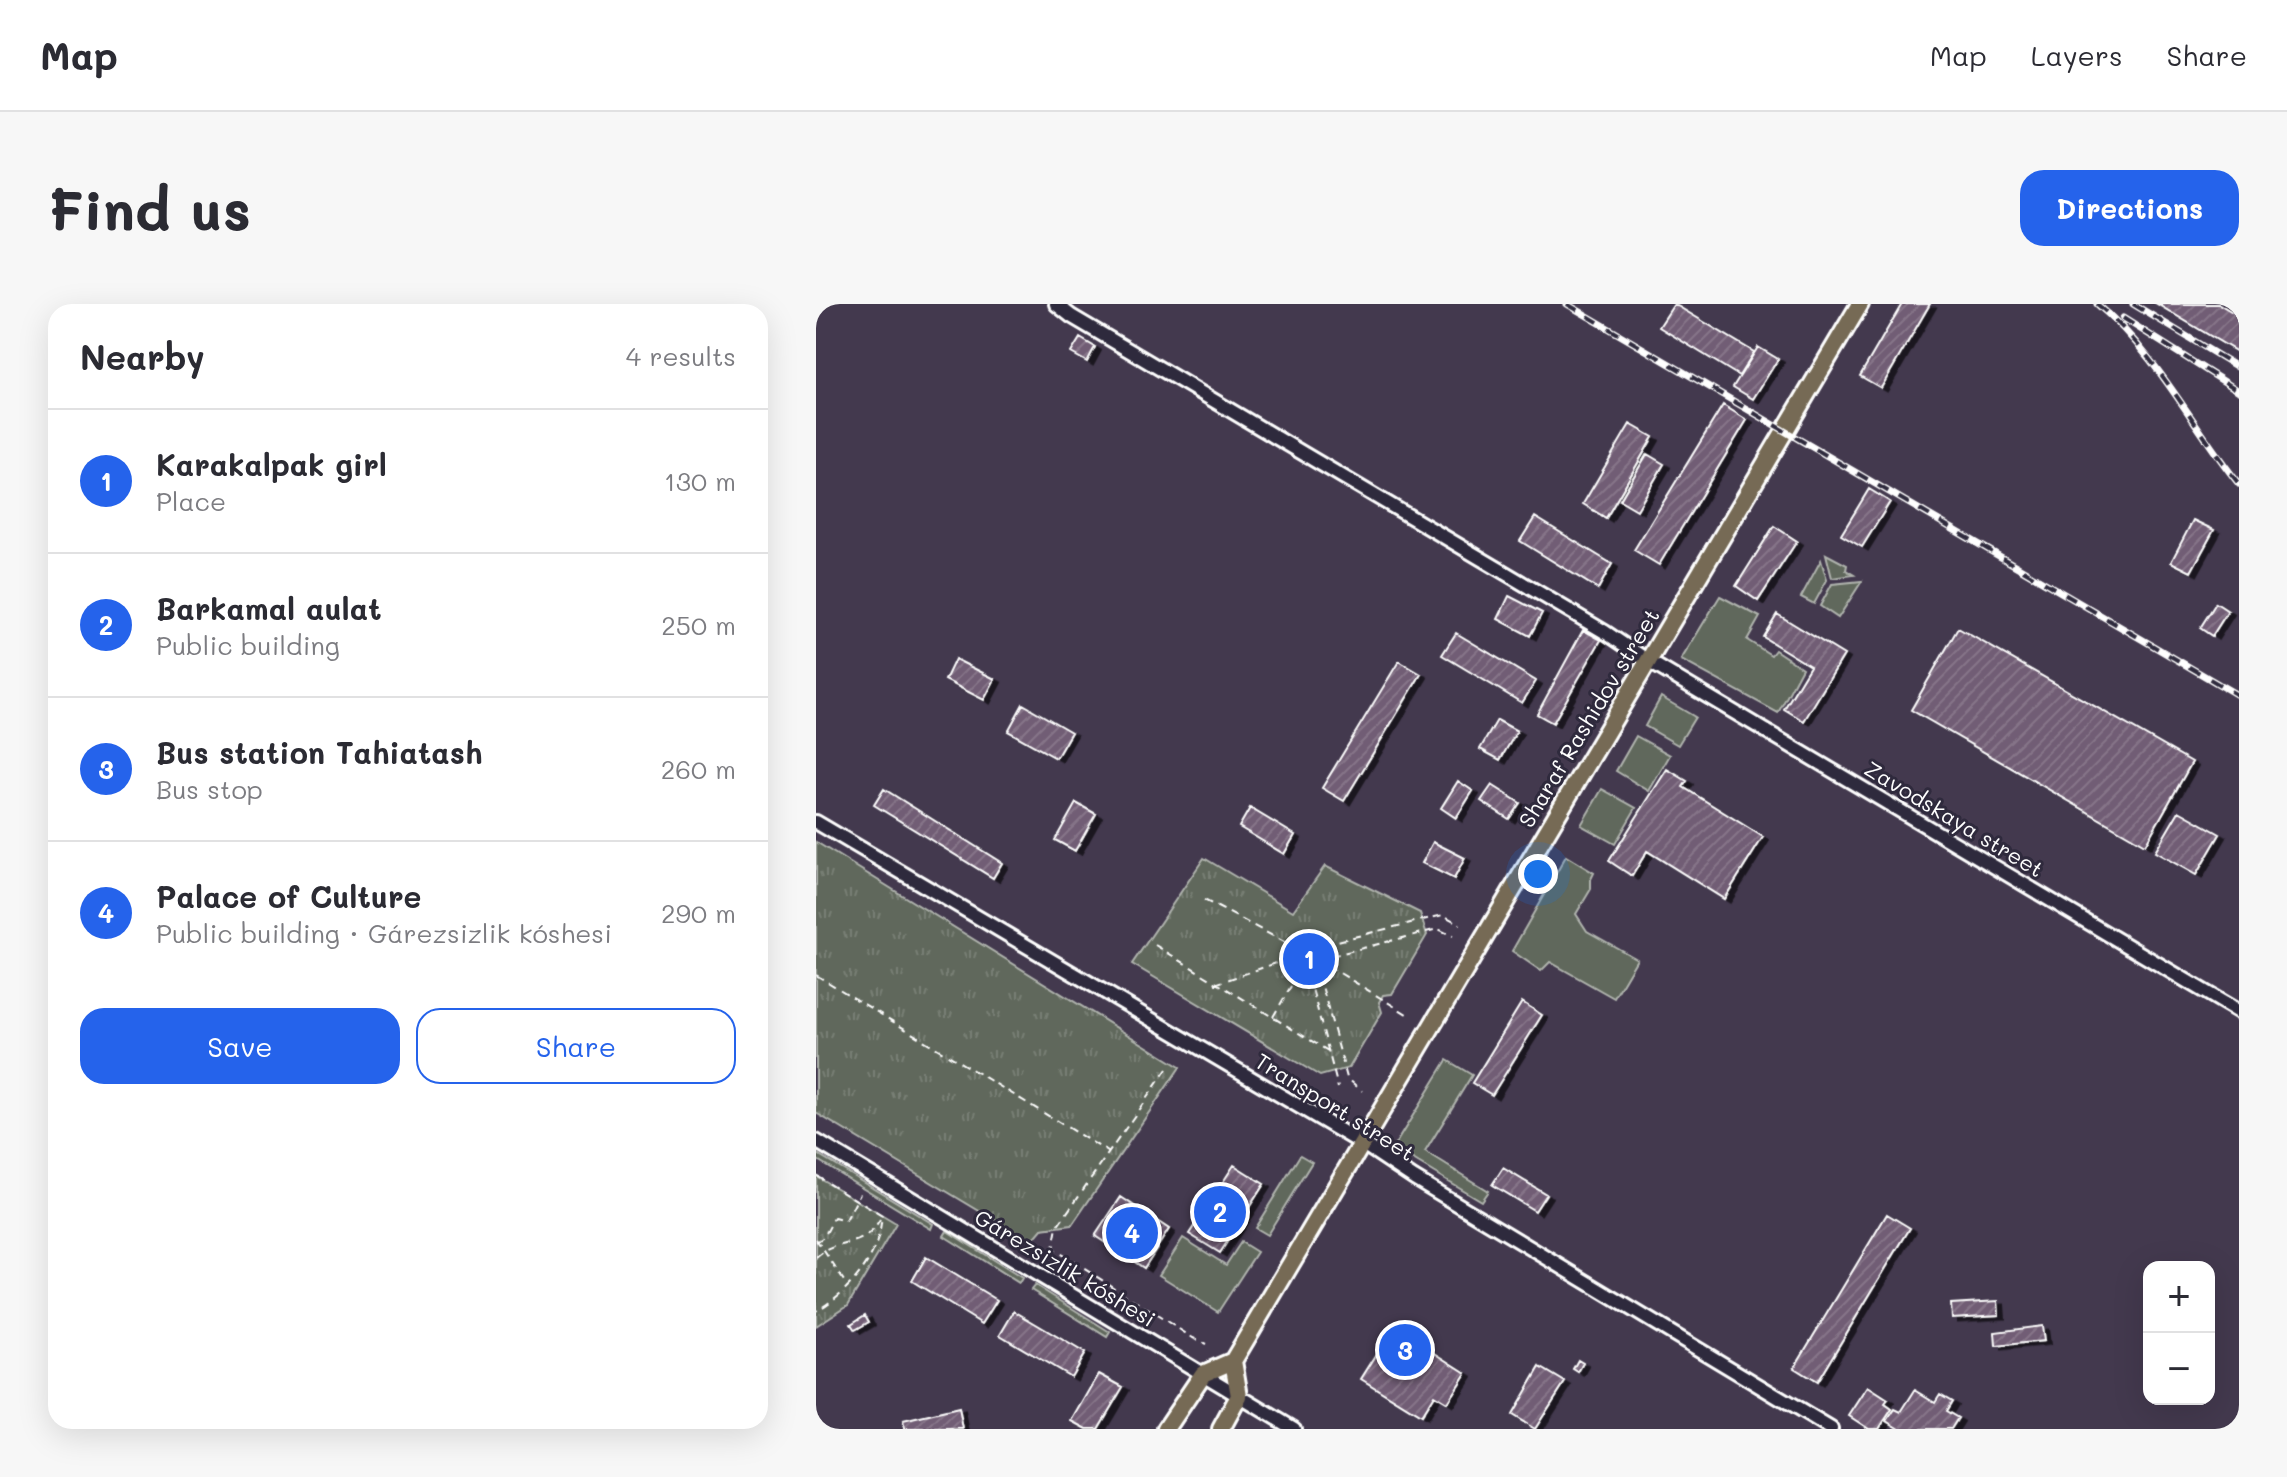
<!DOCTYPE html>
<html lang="en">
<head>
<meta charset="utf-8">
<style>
  body { margin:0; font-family:Mali,sans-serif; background:#f7f7f7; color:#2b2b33 }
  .controls { position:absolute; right:24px; bottom:24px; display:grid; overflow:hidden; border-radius:16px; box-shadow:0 8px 32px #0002 }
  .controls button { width:72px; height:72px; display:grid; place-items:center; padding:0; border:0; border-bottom:2px solid #e1e1e2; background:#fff; color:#2b2b33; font:40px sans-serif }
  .you { position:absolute; left:722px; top:570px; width:28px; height:28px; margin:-20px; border:6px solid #fff; border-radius:50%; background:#1a73e8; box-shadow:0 0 0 12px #1a73e833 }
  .badge { display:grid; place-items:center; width:52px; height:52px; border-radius:50%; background:#2563eb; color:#fff; font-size:26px; font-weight:700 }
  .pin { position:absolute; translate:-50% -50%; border:4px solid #fff; box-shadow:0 2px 8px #0006 }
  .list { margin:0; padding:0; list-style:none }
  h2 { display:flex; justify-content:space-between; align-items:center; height:104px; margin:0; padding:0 32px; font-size:34px }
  h2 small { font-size:26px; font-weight:400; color:#7c7c81 }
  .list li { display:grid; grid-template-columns:52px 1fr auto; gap:24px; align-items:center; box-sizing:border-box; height:144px; padding:0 32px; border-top:2px solid #e1e1e2 }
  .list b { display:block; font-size:30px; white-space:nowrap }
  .list p { margin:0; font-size:26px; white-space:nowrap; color:#7c7c81 }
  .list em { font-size:26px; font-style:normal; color:#7c7c81 }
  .actions { display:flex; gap:16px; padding:24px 32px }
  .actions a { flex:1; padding:18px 0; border:2px solid #2563eb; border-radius:24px; text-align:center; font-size:28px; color:#2563eb }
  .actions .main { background:#2563eb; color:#fff }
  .map { position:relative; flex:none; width:1423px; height:1125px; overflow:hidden; border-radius:24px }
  header { display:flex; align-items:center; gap:48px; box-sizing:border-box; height:112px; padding:0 40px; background:#fff; border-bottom:2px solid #e1e1e2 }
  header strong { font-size:38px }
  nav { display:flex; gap:44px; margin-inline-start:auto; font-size:28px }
  .intro { display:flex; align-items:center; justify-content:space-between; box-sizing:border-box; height:192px; padding:0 48px }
  h1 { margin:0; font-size:56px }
  .button { padding:20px 36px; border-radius:24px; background:#2563eb; color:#fff; font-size:28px; font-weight:700 }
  main { display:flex; gap:48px; padding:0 48px }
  aside { flex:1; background:#fff; border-radius:24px; box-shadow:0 8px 32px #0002 }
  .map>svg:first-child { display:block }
  .green { fill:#60685c; stroke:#b0b4ae; stroke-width:2 }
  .park { fill:url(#park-tufts); stroke:#b0b4ae; stroke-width:2 }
  .building { fill:url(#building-hatch); stroke:#fff; stroke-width:2; filter:url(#shadow) }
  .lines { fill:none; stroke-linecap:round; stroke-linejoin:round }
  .minor-casing { stroke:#fff; stroke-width:18 }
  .major-casing { stroke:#fff; stroke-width:22 }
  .path { stroke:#fff; stroke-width:2; stroke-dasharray:8 6; stroke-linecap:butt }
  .minor { stroke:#2f2a3d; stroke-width:12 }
  .major { stroke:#766a54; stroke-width:16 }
  .rail-casing { stroke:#fff; stroke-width:7 }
  .rail { stroke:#2f2a3d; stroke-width:4; stroke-dasharray:12; stroke-linecap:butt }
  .labels { text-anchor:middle; stroke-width:6; stroke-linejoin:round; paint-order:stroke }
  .street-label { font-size:22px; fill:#fff; stroke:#2f2a3d }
</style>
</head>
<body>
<header>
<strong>Map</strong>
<nav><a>Map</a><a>Layers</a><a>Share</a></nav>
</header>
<div class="intro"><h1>Find us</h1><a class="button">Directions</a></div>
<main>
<aside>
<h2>Nearby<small>4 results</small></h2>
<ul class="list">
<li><span class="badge">1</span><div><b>Karakalpak girl</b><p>Place</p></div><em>130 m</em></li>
<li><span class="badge">2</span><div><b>Barkamal aulat</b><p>Public building</p></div><em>250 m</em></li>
<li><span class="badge">3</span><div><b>Bus station Tahiatash</b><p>Bus stop</p></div><em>260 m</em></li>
<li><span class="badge">4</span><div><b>Palace of Culture</b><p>Public building · Gárezsizlik kóshesi</p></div><em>290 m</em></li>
</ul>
<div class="actions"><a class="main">Save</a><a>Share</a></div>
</aside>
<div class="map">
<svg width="1423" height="1125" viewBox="0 0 1423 1125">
  <defs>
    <pattern id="park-tufts" width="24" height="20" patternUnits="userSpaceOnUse" patternTransform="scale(2)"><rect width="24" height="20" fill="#60685c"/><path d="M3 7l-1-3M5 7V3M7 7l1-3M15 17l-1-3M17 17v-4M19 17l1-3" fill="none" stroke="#787f74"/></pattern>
    <pattern id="building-hatch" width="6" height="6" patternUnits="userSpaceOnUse" patternTransform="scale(2)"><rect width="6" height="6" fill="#715d74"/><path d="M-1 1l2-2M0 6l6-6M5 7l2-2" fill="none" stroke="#867589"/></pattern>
    <filter id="shadow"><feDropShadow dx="6" dy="3.5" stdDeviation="0" flood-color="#0009"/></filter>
  </defs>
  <rect width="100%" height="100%" fill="#43394e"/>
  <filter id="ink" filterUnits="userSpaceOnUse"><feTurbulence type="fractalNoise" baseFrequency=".0125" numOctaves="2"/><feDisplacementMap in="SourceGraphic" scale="16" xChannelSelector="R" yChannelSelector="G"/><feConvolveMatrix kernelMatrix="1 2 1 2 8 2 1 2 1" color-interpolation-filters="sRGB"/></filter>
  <g filter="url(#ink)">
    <path class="green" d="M1010,250L1031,261L1030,266L1038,271L1016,274Z
      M1005,256L1011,276L998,300L985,293Z
      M1046,277L1022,314L1004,302L1016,280Z
      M904,292L944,313L931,336L955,351L959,346L986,364L962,409L865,356Z
      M845,393L879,413L862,441L829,422Z
      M820,432L854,451L833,487L800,467Z
      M786,485L820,504L799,540L765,521Z
      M750,552L778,569L775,575V585L760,610L771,627L821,655L798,694L734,658L725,667L696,647Z
      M631,756L656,771L609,848L672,887L665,897L577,844Z
      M0,849L117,920L115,925L0,855Z
      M484,851L496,858L451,931L439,924Z
      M131,927L206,974L203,979L128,932Z
      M367,934L410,961L425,938L441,948L402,1008L343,971Z
      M219,981L294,1028L291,1033L215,986Z"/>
    <path class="park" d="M0,538L364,763L256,921L226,925L215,938L0,809Z
      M388,554L477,607L509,562L604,609L611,631L576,690L567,691L563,698L566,708L533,764L504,772L316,660Z
      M0,872L80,920L32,1001L0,1022Z"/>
    <path class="building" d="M858,0L938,48L923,72L843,23Z
      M1086,0H1114L1065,84L1044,72Z
      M1341,0H1403L1423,12V49Z
      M264,34L279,43L271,58L255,49Z
      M942,43L962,55L937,95L917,83Z
      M907,101L931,116L843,261L818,246Z
      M814,120L837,133L790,214L767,200Z
      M831,150L848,160L821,206L804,196Z
      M1053,185L1074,198L1046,243L1025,231Z
      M719,213L796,260L782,285L704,237Z
      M1377,216L1398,226L1375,268L1355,258Z
      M958,222L981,237L942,297L920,282Z
      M693,292L726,309L714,332L682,315Z
      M1400,299L1412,307L1396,332L1384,324Z
      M961,310L1028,351L988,417L968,405L994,362L947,333Z
      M1142,324L1376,458L1329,541L1095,406Z
      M767,326L785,336L737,419L721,410Z
      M640,329L720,377L706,399L626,351Z
      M139,355L179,375L168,396L129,376Z
      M583,357L605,370L528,497L506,484Z
      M207,400L255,428L240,454L192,427Z
      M681,416L701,427L684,456L664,445Z
      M851,465L871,477L867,483L947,533L908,595L831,547L816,572L793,557Z
      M642,477L657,487L640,514L625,504Z
      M676,481L704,499L693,515L665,497Z
      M68,485L186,559L177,574L58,501Z
      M260,499L280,510L259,547L239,536Z
      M434,504L479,531L468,550L423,523Z
      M1363,507L1404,530L1380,571L1339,548Z
      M617,538L649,554L638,575L606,559Z
      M706,698L726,711L676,791L656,779Z
      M418,861L448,880L404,949L373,930Z
      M687,864L730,890L719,907L676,881Z
      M305,893L353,925L328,964L279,932Z
      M1071,910L1094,924L1001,1078L978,1064Z
      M110,953L181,996L166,1020L96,977Z
      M1182,997L1183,1011L1136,1014L1135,1000Z
      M198,1007L269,1049L255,1073L184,1031Z
      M49,1011L53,1018L39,1026L35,1020Z
      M1226,1022L1228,1037L1180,1042L1179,1028Z
      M578,1023L650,1069L631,1099L618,1091L605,1112L545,1075Z
      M762,1056L767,1059L762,1068L757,1065Z
      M724,1063L749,1078L719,1125L696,1111Z
      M283,1070L307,1083L282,1125H271L256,1117Z
      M1052,1083L1072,1096L1069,1100L1076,1105L1063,1125H1053L1033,1112Z
      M1099,1086L1119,1098L1124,1090L1136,1097L1130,1107L1142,1114L1135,1125H1084L1071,1117L1079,1105L1085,1108Z
      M143,1104L147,1125H89L87,1117Z"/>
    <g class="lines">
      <g class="minor-casing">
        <path id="minor" d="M240,0L255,12L789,328L832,357L1423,708
          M0,518L547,840L598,874L1015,1125
          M0,837L478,1125"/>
      </g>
      <g class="major-casing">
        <path id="major" d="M417,1057L1044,0
          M350,1125L387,1070L417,1057
          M405,1125L423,1092L417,1057"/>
      </g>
      <path class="path" d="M388,596L474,641
        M473 652a20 20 0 1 1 40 0a20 20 0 1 1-40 0Z
        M509,640L627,611L644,620
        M339,641L512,747
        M515,652L622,625L637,632
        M512,662L591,710
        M0,671L292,848
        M503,671L531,774L546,787
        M493,673L522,784
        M399,680L472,655
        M457,713L482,670
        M351,765L241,923L237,945L377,1034L390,1040
        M0,871L66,912C65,920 64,930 61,937C52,966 25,993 0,1007
        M0,935L32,983
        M0,938L8,933L18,914L30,917L44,889
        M0,954C22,933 47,947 64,916"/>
      <use href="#minor" class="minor"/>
      <use href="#major" class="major"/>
      <g class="rail-casing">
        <path id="rail" d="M751,0L1423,392
          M1281,0C1341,50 1375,120 1423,180
          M1317,0L1423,64
          M1307,14L1423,87"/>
      </g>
      <use href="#rail" class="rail"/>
    </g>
  </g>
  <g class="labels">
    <g class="street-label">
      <text transform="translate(773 414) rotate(-59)" y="8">Sharaf Rashidov street</text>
      <text transform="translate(1138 515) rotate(31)" y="8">Zavodskaya street</text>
      <text transform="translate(519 803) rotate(32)" y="8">Transport street</text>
      <text transform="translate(249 964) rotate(31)" y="8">Gárezsizlik kóshesi</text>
    </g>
  </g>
</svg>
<div class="controls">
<button>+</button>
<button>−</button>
</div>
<div class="you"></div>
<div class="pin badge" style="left:493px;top:655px">1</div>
<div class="pin badge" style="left:404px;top:908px">2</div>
<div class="pin badge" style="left:589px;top:1046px">3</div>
<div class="pin badge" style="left:316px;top:929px">4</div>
</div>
</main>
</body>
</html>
